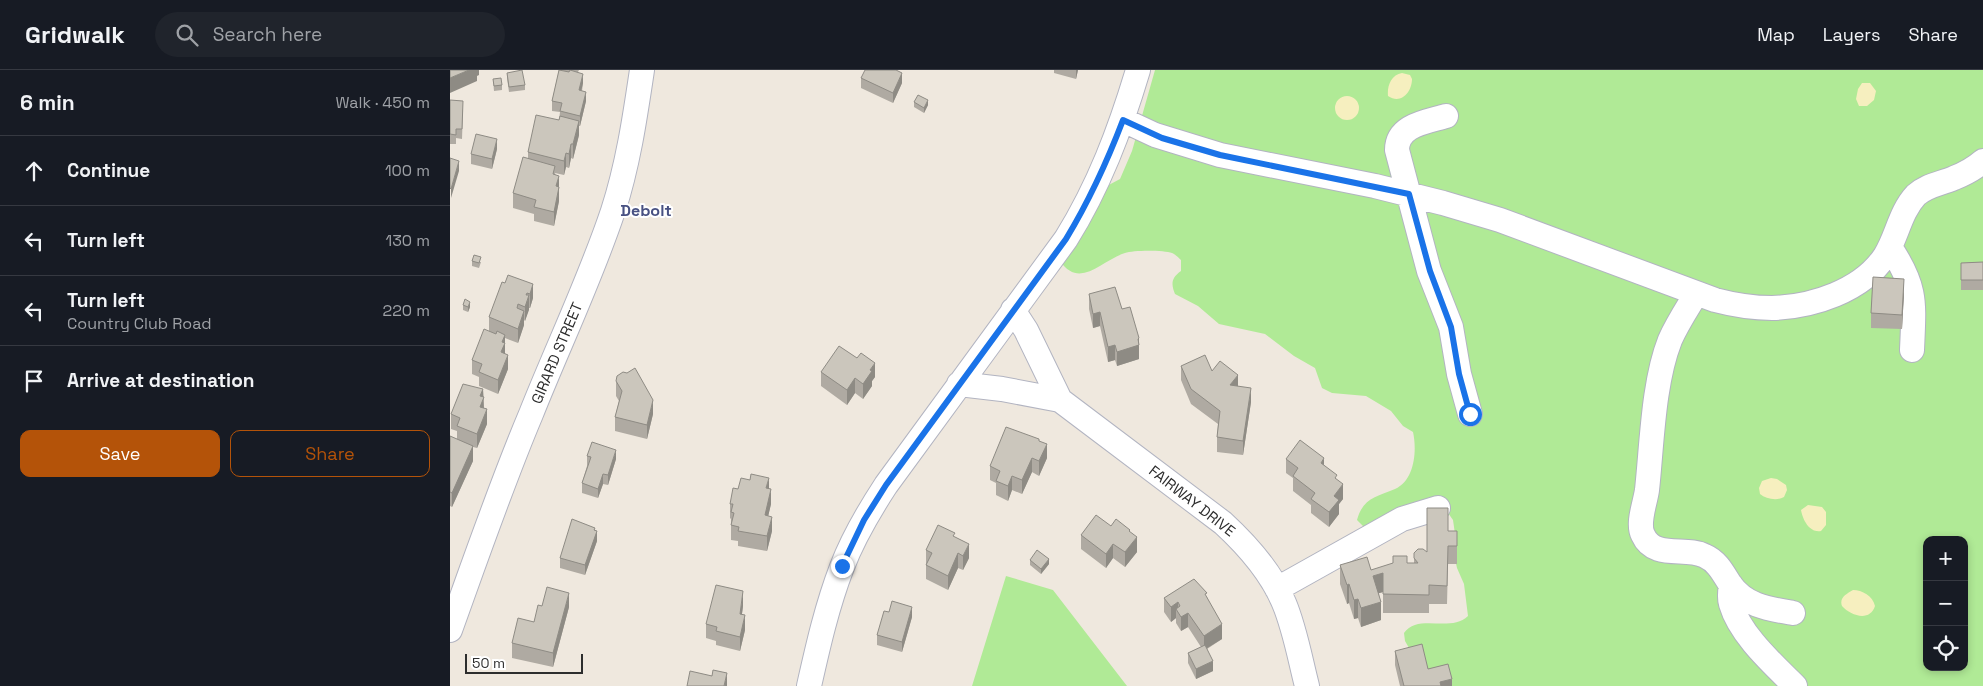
<!DOCTYPE html>
<html lang="en">
<head>
<meta charset="utf-8">
<style>
  body { margin:0; font-family:"Space Grotesk",sans-serif; background:#20242c; color:#f1f3f6 }
  .controls { position:absolute; right:15px; bottom:15px; display:grid; overflow:hidden; border-radius:10px; box-shadow:0 2px 8px #0003 }
  .controls button { width:45px; height:45px; display:grid; place-items:center; padding:0; border:0; border-bottom:1px solid #363941; background:#171b24; color:#f1f3f6; font:25px sans-serif }
  .scale { position:absolute; left:15px; bottom:12px; width:118px; box-sizing:border-box; padding-left:5px; border:2px solid #2d2d2d; border-top:0; font-size:14px; line-height:18px; white-space:nowrap; color:#2d2d2d; -webkit-text-stroke:4px #fff; paint-order:stroke }
  .stop { position:absolute; width:15px; height:15px; margin:-11px; border:4px solid #1a73e8; border-radius:50%; background:#fff }
  .stop.end { background:#1a73e8; border-color:#fff; box-shadow:0 1px 5px #0008 }
  .list { margin:0; padding:0; list-style:none }
  h2 { display:flex; justify-content:space-between; align-items:center; height:65px; margin:0; padding:0 20px; font-size:21px }
  h2 small { font-size:16px; font-weight:400; color:#9ea1a6 }
  .list li { display:grid; grid-template-columns:32px 1fr auto; gap:15px; align-items:center; box-sizing:border-box; height:70px; padding:0 20px; border-top:1px solid #363941 }
  .list b { display:block; font-size:19px; white-space:nowrap }
  .list p { margin:0; font-size:16px; white-space:nowrap; color:#9ea1a6 }
  .list em { font-size:16px; font-style:normal; color:#9ea1a6 }
  .actions { display:flex; gap:10px; padding:15px 20px }
  .actions a { flex:1; padding:11px 0; border:1px solid #b45309; border-radius:10px; text-align:center; font-size:18px; color:#b45309 }
  .actions .main { background:#b45309; color:#fff }
  .icon { flex:none; width:28px; height:28px; fill:none; stroke:currentColor; stroke-width:2; stroke-linecap:round; stroke-linejoin:round }
  .map { position:relative; flex:none; width:1533px; height:616px; overflow:hidden }
  header { display:flex; align-items:center; gap:30px; box-sizing:border-box; height:70px; padding:0 25px; background:#171b24; border-bottom:1px solid #363941 }
  header strong { font-size:24px }
  nav { display:flex; gap:28px; margin-inline-start:auto; font-size:18px }
  .search { width:350px; height:45px; background:#20242c; display:flex; align-items:center; gap:12px; box-sizing:border-box; padding:0 18px; border-radius:28px; color:#9ea1a6; font-size:19px }
  main { display:flex }
  aside { flex:1; background:#171b24 }
  .map>svg:first-child { display:block }
  .green { fill:#b0ea96; fill-rule:evenodd }
  .sand { fill:#f6efbf }
  .lines { fill:none; stroke-linecap:round; stroke-linejoin:round }
  .minor-casing { stroke:#b2b4c1; stroke-width:26 }
  .minor { stroke:#fff; stroke-width:24 }
  .wall { fill:#afaaa2 }
  .shaded-wall { fill:#8e8b84 }
  .building { fill:#cbc6bc; stroke:#8e8b84 }
  .route { stroke:#1a73e8; stroke-width:6 }
  .labels { text-anchor:middle; stroke-width:4; stroke-linejoin:round; paint-order:stroke }
  .street-label { font-size:15px; fill:#2d2d2d; stroke:#fff }
  .neighbourhood-label { font-size:16px; font-weight:bold; fill:#485182; stroke:#fff }
</style>
</head>
<body>
<header>
<strong>Gridwalk</strong>
<div class="search"><svg class="icon" aria-label="search" viewBox="0 0 24 24"><circle cx="10" cy="10" r="6"/><path d="M15 15l6 6"/></svg>Search here</div>
<nav><a>Map</a><a>Layers</a><a>Share</a></nav>
</header>
<main>
<aside>
<h2>6 min<small>Walk · 450 m</small></h2>
<ul class="list">
<li><svg class="icon" aria-label="ahead" viewBox="0 0 24 24"><path d="M12 20V5M6 11l6-6 6 6"/></svg><div><b>Continue</b></div><em>100 m</em></li>
<li><svg class="icon" aria-label="left" viewBox="0 0 24 24"><path d="M17 20v-9H6M10 6l-5 5 5 5"/></svg><div><b>Turn left</b></div><em>130 m</em></li>
<li><svg class="icon" aria-label="left" viewBox="0 0 24 24"><path d="M17 20v-9H6M10 6l-5 5 5 5"/></svg><div><b>Turn left</b><p>Country Club Road</p></div><em>220 m</em></li>
<li><svg class="icon" aria-label="arrive" viewBox="0 0 24 24"><path d="M6 21V4h12l-3 4 3 4H6"/></svg><div><b>Arrive at destination</b></div></li>
</ul>
<div class="actions"><a class="main">Save</a><a>Share</a></div>
</aside>
<div class="map">
<svg width="1533" height="616" viewBox="0 0 1533 616">
  <rect width="100%" height="100%" fill="#efe8de"/>
  <path class="green" d="M705,0H1533V616H981L955,571L954,563C968,543 1000,563 1018,546L1014,514L1007,498L1002,476L1005,464L1003,450L989,430L926,457H914L907,450C913,428 926,427 945,419C965,410 967,380 963,362L953,356L941,341L916,326L882,323L872,318L865,298L844,286L815,264L769,254L748,236L725,224C721,214 721,208 731,201V190C729,188 725,184 722,183C714,180 683,180 675,183C652,190 630,220 610,191L655,117L670,109L682,81ZM1477,470H1514V597H1477Z
    M556,506L603,520L677,616H522Z"/>
  <path class="sand" d="M952,3L960,5L962,9C962,22 951,35 938,26C937,16 941,5 952,3Z
    M1412,13H1420L1426,21L1424,30L1417,36H1409L1406,29L1408,19Z
    M885 38a12 12 0 1 1 24 0a12 12 0 1 1-24 0Z
    M1321,408L1327,409L1336,415L1337,420L1334,427C1327,431 1316,429 1310,424L1309,418L1312,411Z
    M1358,435L1372,437L1376,442V455L1371,461C1360,463 1353,451 1351,440Z
    M1403,520C1412,520 1423,526 1425,536C1420,552 1401,546 1392,536C1389,528 1396,524 1403,520Z"/>
  <g class="lines">
    <g class="minor-casing">
      <path id="minor" d="M996,46C976,52 947,55 947,80L979,201L1001,257L1009,304L1020,344
        M673,50L705,65L770,85L925,116L993,133L1050,150L1265,230C1284,235 1302,238 1322,238C1362,237 1412,221 1435,186C1447,167 1450,142 1466,125C1477,115 1490,114 1504,108C1514,104 1525,98 1533,91
        M1440,177C1467,218 1464,232 1462,280
        M1246,224C1237,239 1227,254 1220,270C1203,313 1202,374 1197,420C1195,434 1187,453 1193,465C1204,490 1236,476 1255,486C1267,491 1273,503 1280,514C1295,536 1319,539 1343,543
        M563,240L576,260L610,330L773,453C798,476 821,502 834,533C845,559 850,589 857,616
        M509,314L552,319L610,330
        M1281,515C1280,521 1279,528 1281,534C1290,565 1323,594 1345,616
        M827,519L952,449L988,438
        M0,560C26,488 51,415 81,344C108,276 140,210 163,141C178,95 185,47 192,0
        M359,616C368,576 377,536 392,497C403,468 419,441 436,415L616,169C649,116 670,60 688,0"/>
    </g>
    <use href="#minor" class="minor"/>
  </g>
  <path class="wall" d="M109,0H129L128,2L133,13L132,21L136,31L130,56H129V65L123,89L121,88L119,98L116,97L114,105L105,103L109,117V131L104,156L84,151V144L63,138V123L78,88V82L109,50L110,42L102,41V31Z
    M604,0H628L626,9L604,3Z
    M57,3L75,15V20L59,22L57,8Z
    M411,8L452,13L443,33L411,18Z
    M43,9L52,15V20L44,21Z
    M0,30L13,40L12,69L6,68V74H0Z
    M464,32L478,35L474,43L464,37Z
    M47,79L42,99L21,94V84Z
    M22,191L31,192L29,198L22,196Z
    M1533,192V220H1511V193Z
    M55,213L83,214V228L80,238H79L75,251L74,250V255L68,273L55,268V283L58,299L48,324L29,316V307L22,304V290L39,261V247Z
    M1454,223L1452,259L1421,258V243Z
    M639,224L672,239L689,289L667,296L665,290L658,292L650,256L643,258L639,239Z
    M13,235L20,237L18,242L13,240Z
    M731,296L762,301L788,316L801,332L793,385L767,382V367L768,354L741,334L731,310Z
    M371,302L425,307L422,311V316L413,329L405,323L397,335L371,316Z
    M166,311L203,344L197,369L165,361V347L169,331L166,326Z
    M33,319L34,338L37,354L27,378L23,377V391L2,437L0,436V366L7,369V361L1,359V344Z
    M589,371L597,388L589,406L582,402L572,424L562,420L558,431L546,425V413L540,410V396Z
    M137,386L166,389L158,415L153,414L148,428L132,423V413L137,396Z
    M836,389L874,395L887,410L893,429L889,434V444L879,457L861,443V435L843,421V408L836,403Z
    M319,418L321,434L318,446L322,461L317,481L288,476V471L281,470V449L280,448V434L288,419Z
    M661,456L680,462L687,482L675,497L663,488L656,498L631,479V465Z
    M145,460L147,471L135,505L110,498V488Z
    M998,461H1007V494H998L997,534H979V543H933V522L929,523L931,550L911,557L908,548L904,549L899,533L897,534L890,514V495L921,500L957,493H964V483L977,482Z
    M505,467L519,488L513,500L508,498L498,520L476,509V480Z
    M580,490L599,494L591,504L580,495Z
    M757,527L772,569L757,579L763,601L746,609L738,593V583L751,577L738,557L731,561L726,553V548L721,552L714,542V528Z
    M92,536L119,537L103,597L62,588V573L84,552Z
    M293,536L292,544L295,560L290,581L266,575V571L256,568V554Z
    M439,542L462,547L452,582L427,575V565Z
    M945,581L978,599L1002,616H950L945,595Z"/>
  <path class="shaded-wall" d="M19,0H29V5L27,6V11L0,23V8Z
    M626,0H628L626,9Z
    M452,3V13L443,33V23Z
    M133,4V13L129,30V20Z
    M136,22V31L130,56V46Z
    M478,30V35L474,43V38Z
    M129,51V65L123,89V74Z
    M47,69V79L42,99V89Z
    M121,74V88L119,98V84Z
    M116,83V97L114,105V91Z
    M9,91V101L1,128V119Z
    M109,106V131L104,156V142L106,116Z
    M1454,209V223L1452,259V245Z
    M83,214V228L80,238V224Z
    M77,223V232L79,225V240L75,251V237Z
    M20,232V237L18,242V237Z
    M74,241V255L68,273V259Z
    M650,242V256L643,258V244Z
    M55,265V287L51,296L52,272Z
    M689,268V289L667,296V282Z
    M665,275V290L658,292V277Z
    M58,285V299L48,324V310Z
    M425,293V307L422,311V316L413,329V314L420,300Z
    M788,305V319L780,315Z
    M405,308V323L397,335V320Z
    M801,318V332L793,385V371Z
    M33,319L34,342L30,351V326Z
    M203,330V344L197,369V355Z
    M37,339V354L27,378V364Z
    M597,374V388L589,406V391Z
    M23,376V391L2,437V423Z
    M166,380V389L158,415V405Z
    M582,388V402L572,424V410Z
    M874,388V403L871,393Z
    M153,404V414L148,428V419Z
    M562,406V420L558,431V416Z
    M319,408V423L316,418Z
    M893,414V429L889,434V444L879,457V442L884,426Z
    M321,419V434L315,460V445Z
    M322,447V461L317,481V466Z
    M145,458V466L147,461V471L135,505V495Z
    M687,467V482L675,497V482Z
    M519,474V488L513,500V486Z
    M663,474V488L656,498V484Z
    M508,483V498L498,520V506Z
    M599,489V494L591,504V499Z
    M933,503V522L923,525V506Z
    M899,514V533L897,534V515Z
    M293,521V536L290,558V544Z
    M119,523V537L103,597V583Z
    M908,529V548L904,549V530Z
    M728,532V542L726,539V548L721,552V537Z
    M931,532V550L911,557V538Z
    M462,537V547L452,582V572Z
    M738,543V557L731,561V547Z
    M295,545V560L290,581V567Z
    M772,554V569L754,580V566Z
    M763,591V601L746,609V599Z
    M277,603V616H274Z
    M1002,609V616H990V612Z"/>
  <path class="building" d="M0,0H19L0,8Z
    M72,0L75,15L59,17L57,3Z
    M109,0L119,2L120,0L133,4L129,20L136,22L130,46L110,41L112,33L102,31Z
    M415,0H446L452,3L443,23L411,8Z
    M51,8L52,15L44,16L43,9Z
    M468,25L478,30L474,38L464,32Z
    M0,30L13,31L12,59H6V65L0,64Z
    M86,45L109,50L110,46L129,51L123,74H121L119,84L116,83L114,91L78,82Z
    M26,64L47,69L42,89L21,84Z
    M73,87L105,96L103,104L109,106L106,116L109,117L104,142L84,137L86,130L63,123Z
    M0,88L9,91L1,119L0,118Z
    M24,185L31,187L29,193L22,191Z
    M1533,192V210H1511V193Z
    M58,205L83,214L80,224L77,223L76,225H79L75,237L68,234L67,238L74,241L68,259L39,247L52,212L55,213Z
    M1423,207L1454,209L1452,245L1421,243Z
    M665,217L672,239L680,237L689,268L688,269L689,275L667,282L665,275L658,277L650,242L643,244L639,224Z
    M15,229L20,232L18,237L13,235Z
    M34,259L46,264L47,261L55,265L52,272L55,273L51,282L58,285L48,310L29,302L32,294L22,290Z
    M389,276L407,288L411,283L425,293L420,300L422,301L413,314L405,308L397,320L371,302Z
    M755,285L762,301L770,291L788,305L780,315L801,318L793,371L767,367L770,341L741,319L731,296Z
    M185,298L203,330L197,355L165,347L172,321L166,311L167,306L173,302L177,303Z
    M13,314L33,319L30,326L34,327L30,337L37,339L27,364L7,356L10,348L1,344Z
    M556,357L589,369V371L597,374L589,391L582,388L572,410L562,406L558,416L546,411L550,401L540,396Z
    M0,366L23,376L2,423L0,422Z
    M850,370L874,388L871,393L887,405L885,408L893,414L884,426L889,430L879,442L861,429L865,423L843,406L848,398L836,389Z
    M142,372L166,380L158,405L153,404L148,419L132,413L141,387L137,386Z
    M301,404L319,408L316,418L321,419L315,445L322,447L317,466L288,461L289,457L281,455L284,443L281,442L283,434H280L283,418L288,419L291,408L300,410Z
    M977,438H998V461H1007V476H998L997,516L979,515V525L933,524V503L923,506L931,532L911,538L908,529L904,530L899,514L897,515L890,495L917,487L921,500L943,493V486H957V493H968L964,488V483L968,479H973L977,482Z
    M646,445L661,456L666,449L680,460L679,461L687,467L675,482L663,474L656,484L631,465Z
    M122,449L145,458L144,460L147,461L135,495L110,488Z
    M488,455L505,463L503,466L519,474L513,486L508,483L498,506L476,495L482,483L476,480Z
    M587,480L599,489L591,499L580,490Z
    M744,509L757,523L755,524L772,554L754,566L738,543L731,547L726,539L730,536L728,532L721,537L714,528Z
    M266,515L293,521L290,544L295,545L290,567L266,561L267,557L256,554Z
    M97,517L119,523L103,583L62,573L68,548L84,552L88,535L92,536Z
    M442,531L462,537L452,572L427,565L434,541L439,542Z
    M972,574L978,599L998,594L1002,609L990,612L991,616H954L945,581Z
    M755,575L763,591L746,599L738,583Z
    M263,600L277,603L274,616H237L240,601L262,606Z"/>
  <g class="lines">
    <path class="route" d="M392,496L414,450L436,415L616,169C639,131 657,92 673,50L712,68L770,85L959,124L980,201L1001,257L1009,304L1020,344"/>
  </g>
  <g class="labels">
    <g class="street-label">
      <text transform="translate(107 283) rotate(-67)" y="5">GIRARD STREET</text>
      <text transform="translate(742 431) rotate(38)" y="5">FAIRWAY DRIVE</text>
    </g>
    <g class="neighbourhood-label">
      <text x="196" y="146">Debolt</text>
    </g>
  </g>
</svg>
<div class="controls">
<button>+</button>
<button>−</button>
<button><svg class="icon" aria-label="locate" viewBox="0 0 24 24"><circle cx="12" cy="12" r="6"/><path d="M12 2v4M12 18v4M2 12h4M18 12h4"/></svg></button>
</div>
<div class="scale">50 m</div>
<div class="stop" style="left:1020px;top:344px"></div>
<div class="stop end" style="left:392px;top:496px"></div>
</div>
</main>
</body>
</html>
